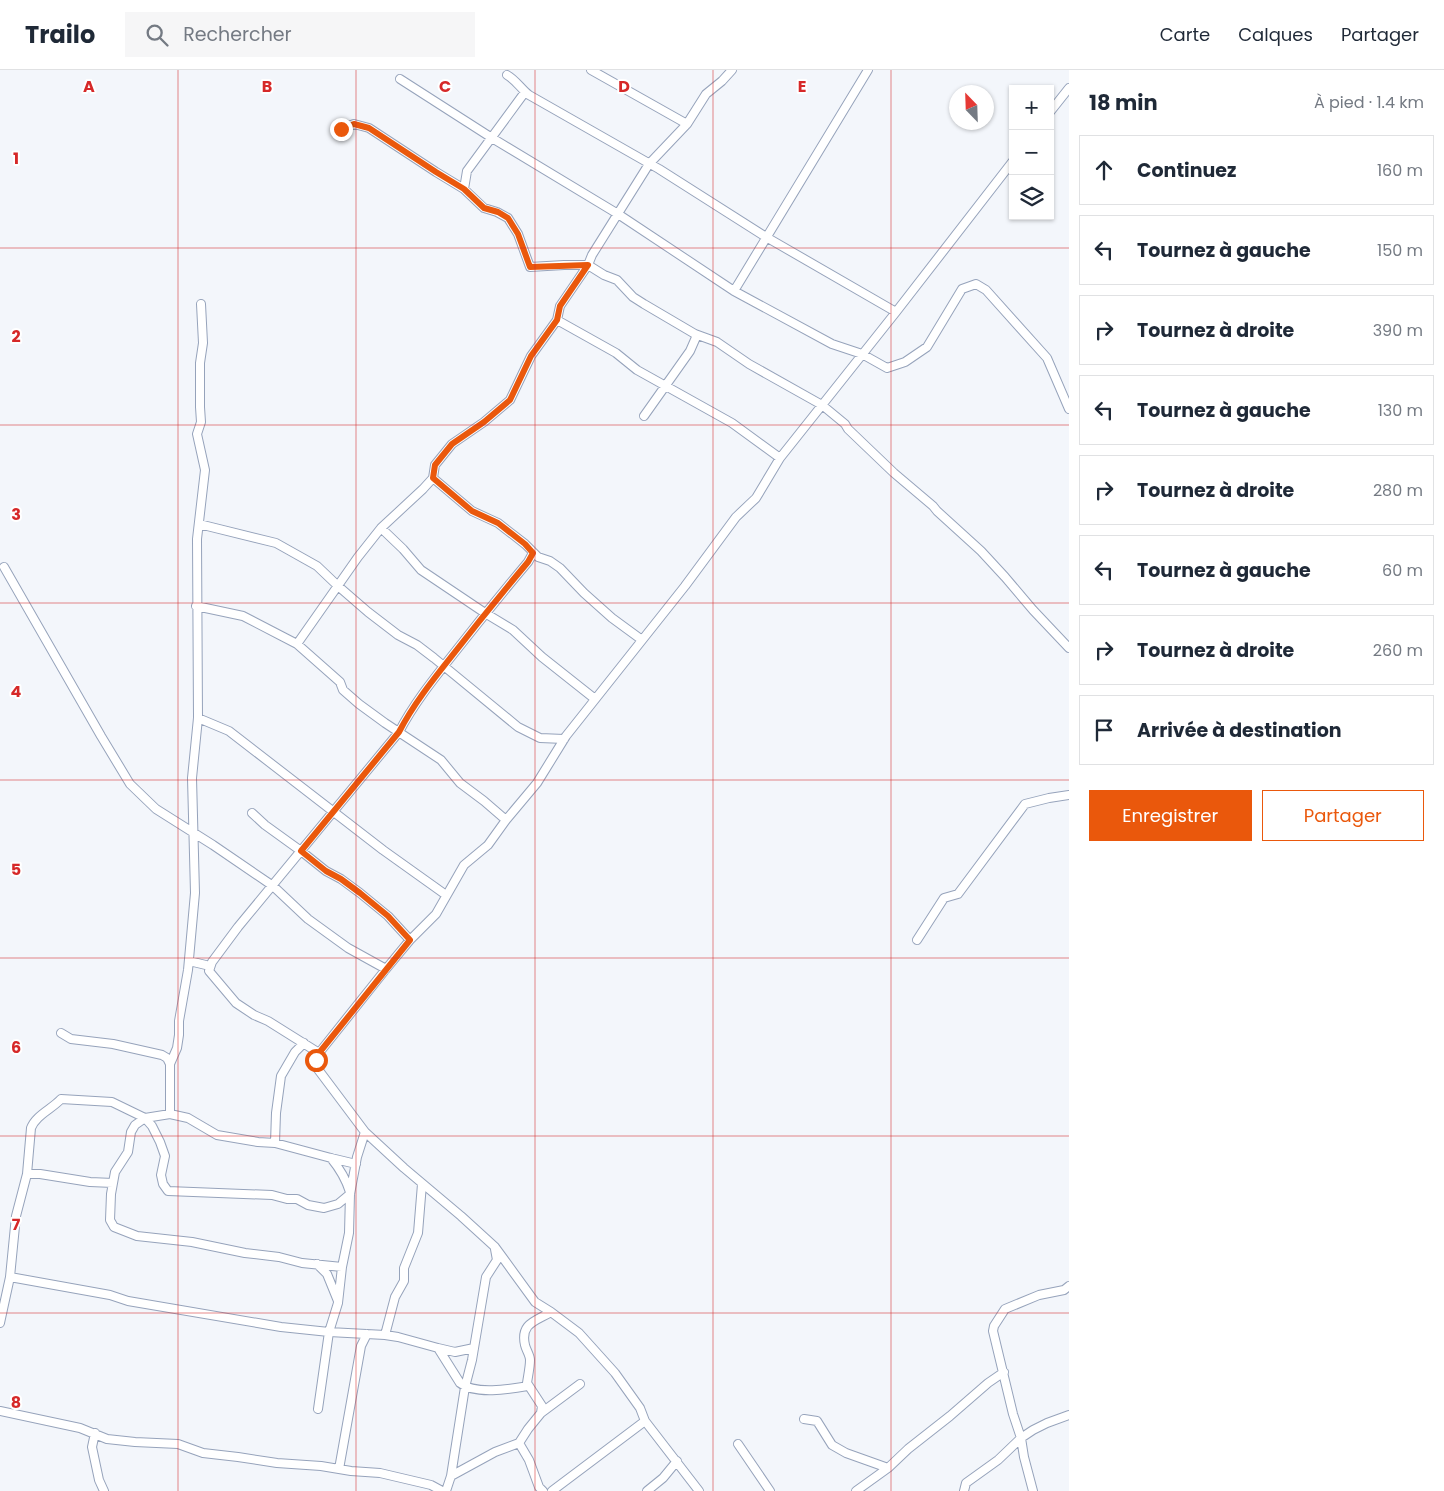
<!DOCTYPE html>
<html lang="fr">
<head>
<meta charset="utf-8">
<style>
  body { margin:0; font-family:Poppins,sans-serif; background:#f6f6f7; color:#1f2937 }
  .controls { position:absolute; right:15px; top:15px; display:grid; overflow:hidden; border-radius:0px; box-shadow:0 1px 4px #0004 }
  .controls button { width:45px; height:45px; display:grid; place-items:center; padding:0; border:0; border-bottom:1px solid #e0e1e3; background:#fff; color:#1f2937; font:25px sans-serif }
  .compass { position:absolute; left:949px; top:15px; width:45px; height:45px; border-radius:50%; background:#fff; box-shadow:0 1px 4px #0004; rotate:337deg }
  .stop { position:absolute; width:15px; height:15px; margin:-11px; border:4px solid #ea580c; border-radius:50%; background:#fff }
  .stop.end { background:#ea580c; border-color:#fff; box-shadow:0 1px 5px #0008 }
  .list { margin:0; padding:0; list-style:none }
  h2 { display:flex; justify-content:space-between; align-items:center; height:65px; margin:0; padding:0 20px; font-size:21px }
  h2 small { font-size:16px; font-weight:400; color:#747a83 }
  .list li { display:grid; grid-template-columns:32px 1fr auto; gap:15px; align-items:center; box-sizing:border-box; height:70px; margin:0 10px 10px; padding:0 10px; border:1px solid #e0e1e3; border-radius:0px }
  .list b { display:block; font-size:19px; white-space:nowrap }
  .list em { font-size:16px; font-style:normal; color:#747a83 }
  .actions { display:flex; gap:10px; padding:15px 20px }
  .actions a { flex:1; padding:11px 0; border:1px solid #ea580c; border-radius:0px; text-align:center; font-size:18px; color:#ea580c }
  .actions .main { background:#ea580c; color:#fff }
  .icon { flex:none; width:28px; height:28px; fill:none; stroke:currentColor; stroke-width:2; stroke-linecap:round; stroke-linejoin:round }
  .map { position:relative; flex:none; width:1069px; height:1421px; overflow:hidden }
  header { display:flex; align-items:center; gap:30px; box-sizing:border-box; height:70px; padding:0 25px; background:#fff; border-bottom:1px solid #e0e1e3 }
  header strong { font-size:24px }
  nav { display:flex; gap:28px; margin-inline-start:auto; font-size:18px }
  .search { width:350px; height:45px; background:#f6f6f7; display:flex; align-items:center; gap:12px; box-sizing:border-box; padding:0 18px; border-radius:0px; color:#747a83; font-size:19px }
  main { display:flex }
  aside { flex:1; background:#fff }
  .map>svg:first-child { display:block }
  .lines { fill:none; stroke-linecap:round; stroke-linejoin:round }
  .street-casing { stroke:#96a3bb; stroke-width:10 }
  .street { stroke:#fff; stroke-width:8 }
  .route { stroke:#ea580c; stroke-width:6 }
  .grid { fill:none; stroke:#d62828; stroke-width:1; stroke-opacity:0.55 }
  .grid-label { font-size:16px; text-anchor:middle; font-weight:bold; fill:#d62828; stroke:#fff; stroke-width:4; stroke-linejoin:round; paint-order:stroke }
</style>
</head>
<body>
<header>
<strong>Trailo</strong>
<div class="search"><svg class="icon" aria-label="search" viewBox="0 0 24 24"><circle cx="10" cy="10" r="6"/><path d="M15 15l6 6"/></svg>Rechercher</div>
<nav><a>Carte</a><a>Calques</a><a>Partager</a></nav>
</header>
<main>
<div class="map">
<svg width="1069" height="1421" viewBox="0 0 1069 1421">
  <rect width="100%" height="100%" fill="#f3f6fb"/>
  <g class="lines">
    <g class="street-casing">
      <path id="street" d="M591,0L687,54
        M507,5C516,10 521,19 529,25L659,99L766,167L896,242
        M400,9L492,68L618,144L734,221L832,274L862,284L887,298L905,292L927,277L962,219L976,214L986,220L1047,288L1069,339
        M1050,42L1069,18
        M341,59L354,54L369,58L436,102L464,119L484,138L497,142L508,148L518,164L530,197L564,195H588L604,205L617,210L633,227L644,234L695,264L717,272L749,294L822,335L845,354L848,359L894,403L933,436L937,441L981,481L1005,507L1033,540L1069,578
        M464,119L467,101L525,22
        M734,221L868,0
        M557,250L616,283L637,300L732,353L780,388
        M644,346L690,281L697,265
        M433,408L472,441L498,453L525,474L538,487L550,491L560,498L584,523L612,548L642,570
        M199,454L276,473L317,496L338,516L368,542L398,565L417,575L434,588L518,657L540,668L564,669
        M381,458L403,479L421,500L485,543L513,560L542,587L595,629
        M4,497L101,666L130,714L156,739L213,775L273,816L308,849L348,878L386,899
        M196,536L243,546L297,574L340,612L343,620L359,634L385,653L441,690L460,713L484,731L506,750
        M297,574L358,487L381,458L423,419L433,408L435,395L452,374L484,352L510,330L531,286L557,250L560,236L588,195L592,185L649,94L687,54L706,24L722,11L732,0
        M198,648L229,661L383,780L446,825
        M252,743L265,755L301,781L326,801L341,809L360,823L388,846L410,870
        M917,870L944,828L958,824L1025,734L1049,728L1069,725
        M189,891L210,896
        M61,963L71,969L113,974L162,985L167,988L170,994V1044
        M319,983L268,951L254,945L236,933L209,901L212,892L238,857L399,662C413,635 432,611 451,587C476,555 502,523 528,492L533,483
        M170,994L177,978L179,965V951L188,900L195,823L192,708L198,648L197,469L205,400L197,364L201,352L200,337V293L203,273L201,234
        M275,1073L276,1043L281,1006L295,982L304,973
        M331,1088C340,1099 346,1109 350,1122
        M27,1104H40L90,1112L113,1113
        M317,1194L327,1204L338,1231
        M342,1197L302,1193L279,1187L245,1183L192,1172L137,1166L114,1157L110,1150L111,1124L115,1102L128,1082L131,1062L135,1055L145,1048L170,1044L188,1048L217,1065L258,1072L275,1073L331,1088L356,1094
        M10,1207L110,1225L128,1231L281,1257L329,1262L385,1265L398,1267L438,1278L460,1313C475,1325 510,1319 528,1316
        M0,1253L10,1207L16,1146L27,1104L31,1058C36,1045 52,1039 61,1029L112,1032L145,1048L152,1056L160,1072L165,1086L161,1105L163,1114L168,1121L272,1125L287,1129H297L308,1135L324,1138L338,1134L350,1124
        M385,1265L395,1227L404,1211V1198L418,1163L422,1114
        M438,1278L455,1282L474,1278
        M318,1339L329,1262L338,1233L342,1197L349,1163L350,1124L357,1087L365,1062
        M0,1341L80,1358L107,1369L135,1372L178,1374L203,1383L238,1387L277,1393L321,1396L351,1401L380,1403L431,1415L442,1421
        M541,1343L580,1314
        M804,1349L817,1351L832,1375L846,1383L888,1398
        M95,1363L92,1377L99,1410L104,1421
        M519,1373L529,1390L539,1417L543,1421
        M738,1374L770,1421
        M339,1399L361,1276L367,1264
        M451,1406L495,1382L519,1373L528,1359L541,1343L542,1336L527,1313C528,1306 530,1297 530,1290C530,1285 526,1280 525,1275C520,1253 536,1251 551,1242
        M446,1421L451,1406L465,1317L472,1290L486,1207L497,1190L495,1179
        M552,1421L645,1351
        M647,1421L663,1408L677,1391
        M699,1421L645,1351L640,1338L615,1303L579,1263L551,1242L535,1232L495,1177L461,1146L404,1098L365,1062L317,998L316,990L319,983L386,899L410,870L436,844L464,795L488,775L506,750L537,713L566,666L685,516L736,447L756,428L780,388L896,242L1013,91
        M856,1421L888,1398L908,1379L950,1346L988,1313L1004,1302
        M964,1421L966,1413L998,1390L1021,1368L1033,1360L1047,1353L1069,1345
        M1033,1421L1024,1387L1021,1368L1013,1344L993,1261L994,1256L1005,1239L1039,1225L1064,1220L1069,1216"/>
    </g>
    <use href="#street" class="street"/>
  </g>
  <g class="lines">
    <path class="route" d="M316,990L319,983L410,870L388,846L360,823L341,809L326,801L301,781L399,662C413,635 432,611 451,587C476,555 502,523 528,492L533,483L525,474L498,453L472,441L433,408L435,395L452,374L484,352L510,330L531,286L557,250L560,236L588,195L530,197L518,164L508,148L498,142L484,138L464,119L436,102L369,58L354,54L341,59"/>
  </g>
  <path class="grid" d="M178,0V1421M356,0V1421M535,0V1421M713,0V1421M891,0V1421M0,178H1069M0,355H1069M0,533H1069M0,710H1069M0,888H1069M0,1066H1069M0,1243H1069"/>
  <g class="grid-label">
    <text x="89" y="22">A</text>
    <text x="267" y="22">B</text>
    <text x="445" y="22">C</text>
    <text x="624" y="22">D</text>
    <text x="802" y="22">E</text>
    <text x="16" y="94">1</text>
    <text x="16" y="272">2</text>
    <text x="16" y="450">3</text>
    <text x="16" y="627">4</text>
    <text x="16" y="805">5</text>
    <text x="16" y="983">6</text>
    <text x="16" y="1160">7</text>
    <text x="16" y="1338">8</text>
  </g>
</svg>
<div class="controls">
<button>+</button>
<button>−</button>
<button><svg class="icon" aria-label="layers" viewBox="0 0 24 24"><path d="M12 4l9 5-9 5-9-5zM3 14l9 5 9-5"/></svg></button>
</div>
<svg class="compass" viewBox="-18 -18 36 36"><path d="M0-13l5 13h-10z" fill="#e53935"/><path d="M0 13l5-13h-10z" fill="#747a83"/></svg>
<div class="stop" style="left:316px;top:990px"></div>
<div class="stop end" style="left:341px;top:59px"></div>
</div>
<aside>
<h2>18 min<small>À pied · 1.4 km</small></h2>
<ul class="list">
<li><svg class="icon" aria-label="ahead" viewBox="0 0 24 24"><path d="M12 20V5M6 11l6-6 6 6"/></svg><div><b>Continuez</b></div><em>160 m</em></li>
<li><svg class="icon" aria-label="left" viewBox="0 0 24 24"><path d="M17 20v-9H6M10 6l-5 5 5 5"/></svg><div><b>Tournez à gauche</b></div><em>150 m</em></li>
<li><svg class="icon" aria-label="right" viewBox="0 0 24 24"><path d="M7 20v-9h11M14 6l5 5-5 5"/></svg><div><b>Tournez à droite</b></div><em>390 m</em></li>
<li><svg class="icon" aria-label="left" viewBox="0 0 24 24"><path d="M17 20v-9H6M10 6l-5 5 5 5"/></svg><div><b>Tournez à gauche</b></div><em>130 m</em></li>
<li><svg class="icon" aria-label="right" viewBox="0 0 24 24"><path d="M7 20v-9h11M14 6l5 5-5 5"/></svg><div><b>Tournez à droite</b></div><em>280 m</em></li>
<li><svg class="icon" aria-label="left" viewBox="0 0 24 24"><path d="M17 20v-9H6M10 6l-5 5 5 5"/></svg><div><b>Tournez à gauche</b></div><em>60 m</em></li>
<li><svg class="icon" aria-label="right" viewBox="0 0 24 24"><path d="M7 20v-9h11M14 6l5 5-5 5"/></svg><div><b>Tournez à droite</b></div><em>260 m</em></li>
<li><svg class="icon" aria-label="arrive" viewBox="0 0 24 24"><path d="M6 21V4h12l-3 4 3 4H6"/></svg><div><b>Arrivée à destination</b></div></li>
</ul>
<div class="actions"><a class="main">Enregistrer</a><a>Partager</a></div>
</aside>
</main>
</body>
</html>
